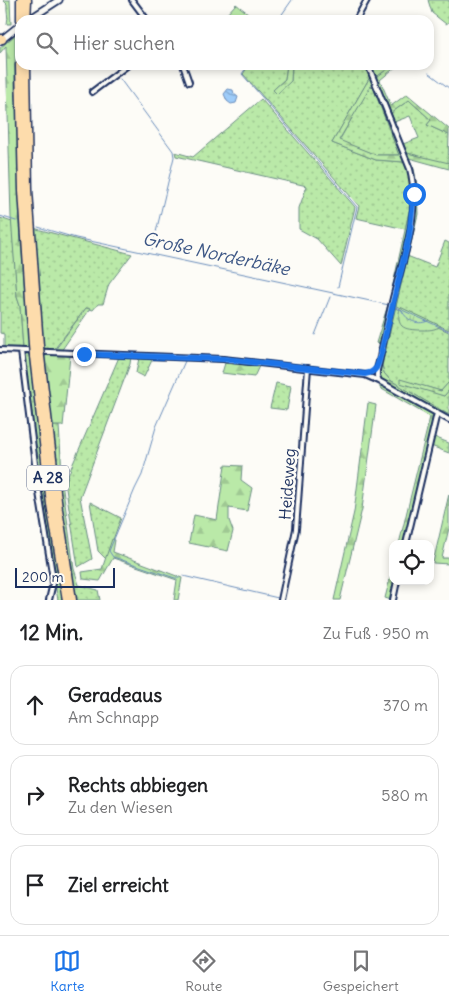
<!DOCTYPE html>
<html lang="de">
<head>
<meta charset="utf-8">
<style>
  body { margin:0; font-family:Delius,sans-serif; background:#f2f2f2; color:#202124 }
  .controls { position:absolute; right:15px; bottom:15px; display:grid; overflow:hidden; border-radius:10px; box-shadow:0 2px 8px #0003 }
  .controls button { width:45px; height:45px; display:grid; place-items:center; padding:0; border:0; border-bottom:1px solid #e0e0e0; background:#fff; color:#202124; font:25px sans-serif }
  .scale { position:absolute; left:15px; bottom:12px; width:100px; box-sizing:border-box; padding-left:5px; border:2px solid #1b2f5e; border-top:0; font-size:14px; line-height:18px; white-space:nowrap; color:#1b2f5e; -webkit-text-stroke:4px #fdfcf7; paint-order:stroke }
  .stop { position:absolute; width:15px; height:15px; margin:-11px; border:4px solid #1a73e8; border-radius:50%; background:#fff }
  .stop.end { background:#1a73e8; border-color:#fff; box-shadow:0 1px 5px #0008 }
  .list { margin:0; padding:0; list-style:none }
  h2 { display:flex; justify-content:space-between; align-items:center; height:65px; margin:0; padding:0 20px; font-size:21px }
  h2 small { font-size:16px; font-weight:400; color:#757577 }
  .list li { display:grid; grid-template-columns:32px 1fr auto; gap:15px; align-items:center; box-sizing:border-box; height:80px; margin:0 10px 10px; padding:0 10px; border:1px solid #e0e0e0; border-radius:15px }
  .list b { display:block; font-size:19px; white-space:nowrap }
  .list p { margin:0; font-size:16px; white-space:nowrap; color:#757577 }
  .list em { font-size:16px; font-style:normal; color:#757577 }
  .icon { flex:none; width:28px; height:28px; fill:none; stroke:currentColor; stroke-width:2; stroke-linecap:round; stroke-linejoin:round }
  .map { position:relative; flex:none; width:449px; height:600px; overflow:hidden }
  .search { position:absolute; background:#fff; box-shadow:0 2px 8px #0003; left:15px; right:15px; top:15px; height:55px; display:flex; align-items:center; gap:12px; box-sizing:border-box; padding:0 18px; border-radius:15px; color:#757577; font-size:19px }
  .sheet { height:335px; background:#fff }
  nav { display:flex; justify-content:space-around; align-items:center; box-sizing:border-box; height:70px; border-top:1px solid #e0e0e0; background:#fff; font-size:14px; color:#757577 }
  nav a { display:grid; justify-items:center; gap:2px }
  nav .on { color:#1a73e8 }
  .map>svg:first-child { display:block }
  .grass { fill:url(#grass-dots); stroke:#6a8c83 }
  .forest { fill:url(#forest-firs); stroke:#6a8c83; fill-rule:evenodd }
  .park { fill:url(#park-tufts); stroke:#6a8c83 }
  .water { fill:url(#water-waves); stroke:#6a8dbb }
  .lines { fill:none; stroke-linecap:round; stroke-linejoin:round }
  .stream { stroke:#6a8dbb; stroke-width:1 }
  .street-casing { stroke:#1b2f5e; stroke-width:8 }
  .secondary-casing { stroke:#1b2f5e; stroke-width:9 }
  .highway-casing { stroke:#1b2f5e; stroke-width:11 }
  .street { stroke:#fdfcf7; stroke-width:4 }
  .secondary { stroke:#fdfcf7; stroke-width:5.5 }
  .highway { stroke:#fddcac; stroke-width:8 }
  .highway-bridge-casing { stroke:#1b2f5e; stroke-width:11; stroke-linecap:butt }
  .highway-bridge { stroke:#fddcac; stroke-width:8 }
  .route { stroke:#1a73e8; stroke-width:6 }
  .labels { text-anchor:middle; stroke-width:5; stroke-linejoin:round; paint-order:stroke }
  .shield { fill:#fdfcf7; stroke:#5f6c8c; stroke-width:1 }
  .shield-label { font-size:15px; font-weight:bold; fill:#1b2f5e }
  .street-label { font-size:16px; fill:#1b2f5e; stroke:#fdfcf7 }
  .water-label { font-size:18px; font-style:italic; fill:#3c5685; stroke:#fdfcf7 }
</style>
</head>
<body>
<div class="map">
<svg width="449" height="600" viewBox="0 0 449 600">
  <defs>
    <pattern id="grass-dots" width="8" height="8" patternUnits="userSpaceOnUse" patternTransform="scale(1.25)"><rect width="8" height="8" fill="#bae9a8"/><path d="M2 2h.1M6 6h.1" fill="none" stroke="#9fc893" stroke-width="1.8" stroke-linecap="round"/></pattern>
    <pattern id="forest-firs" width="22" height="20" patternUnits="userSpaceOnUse" patternTransform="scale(1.25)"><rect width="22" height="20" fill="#bae9a8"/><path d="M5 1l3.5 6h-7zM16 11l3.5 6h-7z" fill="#9fc893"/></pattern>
    <pattern id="park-tufts" width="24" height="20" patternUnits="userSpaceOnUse" patternTransform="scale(1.25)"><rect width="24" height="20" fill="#bae9a8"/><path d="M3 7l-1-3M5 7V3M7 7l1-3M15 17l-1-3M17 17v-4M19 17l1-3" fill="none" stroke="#9fc893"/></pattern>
    <pattern id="water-waves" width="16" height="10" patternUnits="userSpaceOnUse" patternTransform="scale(1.25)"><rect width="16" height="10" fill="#9eccf9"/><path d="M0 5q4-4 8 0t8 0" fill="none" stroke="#80a6cd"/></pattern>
  </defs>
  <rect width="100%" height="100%" fill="#fdfcf7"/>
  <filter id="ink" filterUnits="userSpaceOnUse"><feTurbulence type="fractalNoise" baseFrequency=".02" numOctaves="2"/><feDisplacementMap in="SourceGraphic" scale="10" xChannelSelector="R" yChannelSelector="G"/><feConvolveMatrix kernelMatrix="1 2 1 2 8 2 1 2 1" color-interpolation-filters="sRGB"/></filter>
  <g filter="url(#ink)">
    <path class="grass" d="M3,0H10L11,24H7C9,16 6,11 7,4Z
      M428,0H449V22L446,24L432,13Z
      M249,65H287L285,79L273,90L291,81L292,65H365L370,77L332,143L376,160L405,162C416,192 412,198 405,229L356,218L359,206L243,74Z
      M371,65H393L378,76H375Z
      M370,86L373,87L399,155H376L339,141Z
      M261,99L355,207L341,266L317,239L299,229V208L307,186L176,156L175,152L193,157Z
      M409,100L431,120L427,125L449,135L448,164L407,153L403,144L419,138L410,116L394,122L391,113Z
      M0,218L12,222L17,296L20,305L23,349H4V334L0,333Z
      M33,228L132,254L109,284L103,304H98L93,310L86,308L53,351H43Z
      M445,241L449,243V330L396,306L407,256L435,267Z
      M395,308L449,332V382L441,391L401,380L444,396L449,390V415L390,380L384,373L382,365Z
      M23,354H30L46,492L63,600H58L55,584Z
      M119,357H131L130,364L80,497L92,559L78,567L65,482Z
      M139,358H153L144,377L136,373Z
      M276,383L291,386L287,410L270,408Z
      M50,426H59L63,489L74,569L79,585L98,590L100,600H75Z
      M434,437L449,443V453L431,446Z
      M90,502L121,518L106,559L98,551Z"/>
    <path class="forest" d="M236,4L257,20H236L226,15Z
      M15,35V92L17,105L20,224L29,349H23L20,305L17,296L11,217L6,46L0,53V48Z
      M287,65H292L291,81L277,94L273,90L285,79Z
      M393,65H398L380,80L391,106L407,94L449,129V135L427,125L431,120L409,100L391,113L407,153L449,163V169L409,158L414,169L417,185L418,214L382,365L384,373L390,380L449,415V418L436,414L405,544H399L430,417L380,388C379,375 380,360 381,344L376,343L390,298L413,194L412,182L404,162L376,160L332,143L370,77L378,76ZM371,86L373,87L399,155H376L339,140Z
      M86,308L90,309L61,351V355L70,356L63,426H50L43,354H52Z
      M225,363L259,366L254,377L222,373Z
      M400,379L441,391L449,382V390L444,396L400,383Z
      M368,403L376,405L362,509L340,600H334L354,512Z
      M225,465L242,466L241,480L252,488L247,511L229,508V520L233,531L228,551L189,543L194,515L217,520Z
      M449,494V528L442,558H449V564L433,563Z
      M112,539L115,540L113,552L182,578L178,600H174L177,580L113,558L100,581L83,579L82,572L102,569Z
      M393,567V581H395L391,600L385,598Z"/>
    <path class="park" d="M400,307L441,326C434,330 430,330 422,330C402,330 396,327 400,307Z"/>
    <path class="water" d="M228,89L233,90L234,94L238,97L236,103L231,104L227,101L224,94Z"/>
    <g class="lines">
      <path class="stream" d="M278,20L292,0
        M248,65L242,74L357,207L338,287
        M429,73L449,88
        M120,79L173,151L174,157L152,249
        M0,216L16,221
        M38,227L76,238L389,305
        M393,306L449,331
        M401,309C406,320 416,326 428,321
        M315,335L330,297
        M183,576L278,598
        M179,578H175L122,560L113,557L109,551L135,489L142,475L156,427L185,361"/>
      <g class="street-casing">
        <path id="street" d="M132,0L147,20
          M356,20L367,0
          M183,65L189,82
          M368,65L410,169C421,211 404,256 393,298C387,322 383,346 377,370V376L379,381
          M92,92L128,65
          M0,350L223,359L365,375L379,381L449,420
          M21,351L37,480L52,573L53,583L49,600
          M406,544L437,413
          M281,600L296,529L308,368
          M393,600L397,581"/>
      </g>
      <g class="secondary-casing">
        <path id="secondary" d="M28,20L59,0
          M0,41L20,25"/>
      </g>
      <g class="highway-casing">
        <path id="highway" d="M21,20V0
          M26,20L27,0
          M0,39H2
          M20,65L23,190L33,345
          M26,65L28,190L39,346
          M34,356L51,504L67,600
          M40,357L58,509L72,600"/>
      </g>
      <use href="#street" class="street"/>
      <use href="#secondary" class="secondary"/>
      <use href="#highway" class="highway"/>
      <g class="highway-bridge-casing">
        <path id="highway-bridge" d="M33,345L34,356
          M39,346L40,357"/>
      </g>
      <use href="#highway-bridge" class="highway-bridge"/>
    </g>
  </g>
  <g class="lines" filter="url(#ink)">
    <path class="route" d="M84,354L223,359L365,374C378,372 378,364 381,353L409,237L414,194"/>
  </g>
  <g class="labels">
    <rect class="shield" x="27" y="465.5" width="42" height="25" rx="4"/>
    <g class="shield-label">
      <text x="48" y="483">A 28</text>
    </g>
    <g class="street-label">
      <text transform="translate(287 484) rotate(-86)" y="6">Heideweg</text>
    </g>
    <g class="water-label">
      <text transform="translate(216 254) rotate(12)" y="6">Große Norderbäke</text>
    </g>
  </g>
</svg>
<div class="controls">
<button><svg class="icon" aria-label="locate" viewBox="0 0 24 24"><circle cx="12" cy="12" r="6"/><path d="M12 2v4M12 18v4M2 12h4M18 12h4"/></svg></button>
</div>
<div class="scale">200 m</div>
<div class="stop" style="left:414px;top:194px"></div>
<div class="stop end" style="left:84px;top:354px"></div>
<div class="search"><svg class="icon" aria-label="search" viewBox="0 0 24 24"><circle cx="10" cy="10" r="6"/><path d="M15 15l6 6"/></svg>Hier suchen</div>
</div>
<section class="sheet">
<h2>12 Min.<small>Zu Fuß · 950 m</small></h2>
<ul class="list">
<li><svg class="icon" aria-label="ahead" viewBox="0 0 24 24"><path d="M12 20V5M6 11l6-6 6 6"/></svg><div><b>Geradeaus</b><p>Am Schnapp</p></div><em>370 m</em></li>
<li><svg class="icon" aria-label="right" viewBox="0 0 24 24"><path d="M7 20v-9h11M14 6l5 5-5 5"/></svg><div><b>Rechts abbiegen</b><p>Zu den Wiesen</p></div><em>580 m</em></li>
<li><svg class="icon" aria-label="arrive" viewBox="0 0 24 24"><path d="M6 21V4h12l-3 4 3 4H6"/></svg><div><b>Ziel erreicht</b></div></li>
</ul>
</section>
<nav>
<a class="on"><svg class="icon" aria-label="map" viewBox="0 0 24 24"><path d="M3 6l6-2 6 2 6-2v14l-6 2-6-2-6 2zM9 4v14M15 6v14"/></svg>Karte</a>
<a><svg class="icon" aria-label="directions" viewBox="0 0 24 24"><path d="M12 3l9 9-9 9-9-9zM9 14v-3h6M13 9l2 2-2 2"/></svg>Route</a>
<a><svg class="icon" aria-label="saved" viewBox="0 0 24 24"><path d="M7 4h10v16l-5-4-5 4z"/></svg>Gespeichert</a>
</nav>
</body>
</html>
